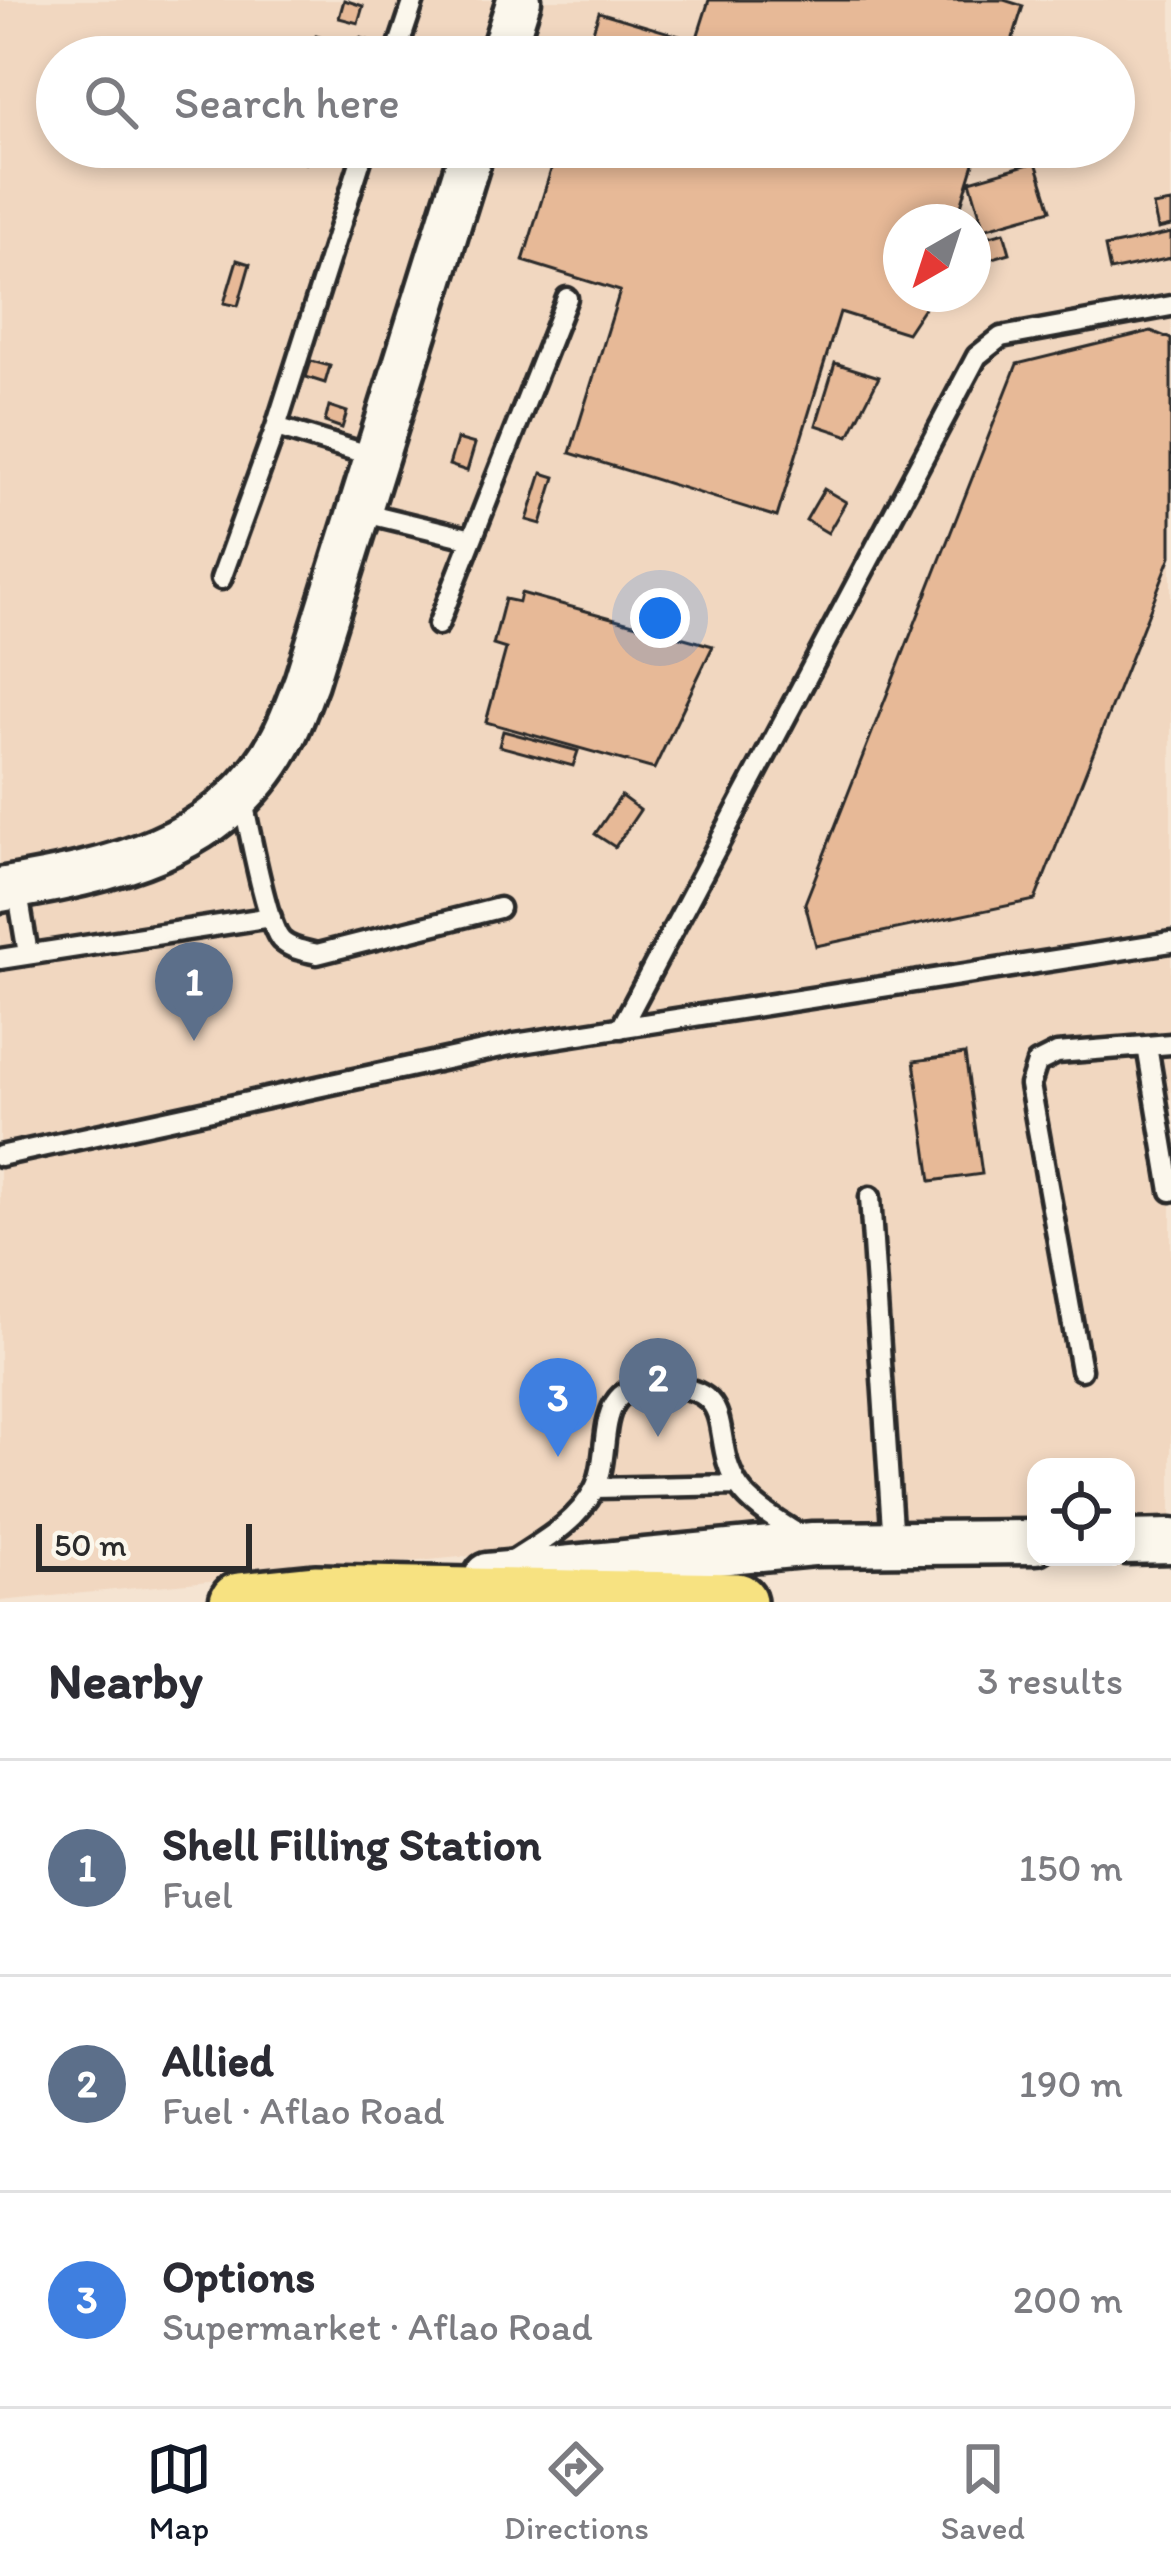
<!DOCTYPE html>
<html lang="en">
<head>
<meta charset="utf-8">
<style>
  body { margin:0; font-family:Itim,sans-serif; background:#f7f7f7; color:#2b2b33 }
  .controls { position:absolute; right:36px; bottom:36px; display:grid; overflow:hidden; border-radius:24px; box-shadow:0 6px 18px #0003 }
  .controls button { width:108px; height:108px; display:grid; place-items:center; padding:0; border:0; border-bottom:3px solid #e1e1e2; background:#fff; color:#2b2b33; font:60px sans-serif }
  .compass { position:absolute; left:883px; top:204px; width:108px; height:108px; border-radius:50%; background:#fff; box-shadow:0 6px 18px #0003; rotate:219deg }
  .scale { position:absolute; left:36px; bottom:30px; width:216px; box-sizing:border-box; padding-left:12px; border:6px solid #2b2b2b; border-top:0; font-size:33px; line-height:42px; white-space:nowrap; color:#2b2b2b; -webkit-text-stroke:9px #fbf7ec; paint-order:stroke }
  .you { position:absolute; left:660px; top:618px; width:42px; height:42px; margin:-30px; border:9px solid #fff; border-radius:50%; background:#1a73e8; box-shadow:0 0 0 18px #1a73e833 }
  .badge { display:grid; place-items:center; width:78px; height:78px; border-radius:50%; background:#111827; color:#fff; font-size:39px; font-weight:700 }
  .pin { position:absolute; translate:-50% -99px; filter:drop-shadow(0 3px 6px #0008) }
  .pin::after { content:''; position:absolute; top:63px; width:42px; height:36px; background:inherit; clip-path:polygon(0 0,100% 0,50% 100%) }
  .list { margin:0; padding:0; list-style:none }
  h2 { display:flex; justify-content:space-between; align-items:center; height:156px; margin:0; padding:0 48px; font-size:51px }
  h2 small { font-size:39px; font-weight:400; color:#7c7c81 }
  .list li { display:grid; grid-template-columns:78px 1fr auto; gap:36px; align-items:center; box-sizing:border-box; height:216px; padding:0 48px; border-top:3px solid #e1e1e2 }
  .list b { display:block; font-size:45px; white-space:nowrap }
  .list p { margin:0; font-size:39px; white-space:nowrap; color:#7c7c81 }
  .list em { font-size:39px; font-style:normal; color:#7c7c81 }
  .icon { flex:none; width:66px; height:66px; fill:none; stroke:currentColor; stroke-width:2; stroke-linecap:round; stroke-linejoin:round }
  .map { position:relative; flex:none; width:1171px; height:1602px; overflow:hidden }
  .search { position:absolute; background:#fff; box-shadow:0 6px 18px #0003; left:36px; right:36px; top:36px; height:132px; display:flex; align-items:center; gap:30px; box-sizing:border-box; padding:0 42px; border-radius:66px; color:#7c7c81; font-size:45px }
  .sheet { height:804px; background:#fff }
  nav { display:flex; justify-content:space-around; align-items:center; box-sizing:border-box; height:168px; border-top:3px solid #e1e1e2; background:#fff; font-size:33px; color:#7c7c81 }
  nav a { display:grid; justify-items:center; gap:6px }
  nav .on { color:#111827 }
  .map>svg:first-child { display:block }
  .built { fill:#f1d7c0; fill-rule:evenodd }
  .building { fill:#e7b997; stroke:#2b2b2b; stroke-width:3 }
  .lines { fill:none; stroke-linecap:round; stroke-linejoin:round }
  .service-casing { stroke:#2b2b2b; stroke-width:27 }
  .tertiary-casing { stroke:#2b2b2b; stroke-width:51 }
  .trunk-casing { stroke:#2b2b2b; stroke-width:66 }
  .service { stroke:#fbf7ec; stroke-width:18 }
  .tertiary { stroke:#fbf7ec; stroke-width:42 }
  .trunk { stroke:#f7e281; stroke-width:57 }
</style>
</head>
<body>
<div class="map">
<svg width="1171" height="1602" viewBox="0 0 1171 1602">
  <rect width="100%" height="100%" fill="#f5e4d2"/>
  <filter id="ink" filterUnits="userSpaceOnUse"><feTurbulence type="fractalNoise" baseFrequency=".00833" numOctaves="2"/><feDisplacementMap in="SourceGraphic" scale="24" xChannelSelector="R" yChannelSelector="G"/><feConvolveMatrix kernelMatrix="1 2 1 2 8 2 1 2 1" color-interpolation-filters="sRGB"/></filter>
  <g filter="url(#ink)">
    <path class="built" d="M0,0H1171V1530H1126V1467H1036V1531L553,1548L0,1601ZM57,57H1114V147H57ZM901,222H973V294H901Z"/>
    <path class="building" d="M344,0L363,6L358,23L339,18Z
      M709,0H1004L1023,6L1007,57H585L599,12L696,41Z
      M316,36L333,41L328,55L312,50Z
      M360,38L378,43L374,57H354Z
      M1025,42L1071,57H1020Z
      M298,147H310L305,163L294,159Z
      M558,147H979L956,222H901V294H933L907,333L840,312L777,517L570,453L620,291L523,261Z
      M1036,162L1051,210L984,229L970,181Z
      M1171,203V226L1158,229L1153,206Z
      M1004,232L1010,253L980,262L973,241Z
      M1171,233V258L1110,271L1105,247Z
      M237,260L250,264L238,306L224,303Z
      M1151,331L1171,339V556L1035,900L816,946L805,903L1017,364Z
      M311,361L330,366L325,383L306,377Z
      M835,363L879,377L849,436L816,425Z
      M329,406L347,412L342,428L325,422Z
      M457,439L475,444L467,471L449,465Z
      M542,473L555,477L541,524L527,520Z
      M824,489L846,502L828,533L806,520Z
      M521,593L713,646L654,769L486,722L506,649L493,645L505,599L519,602Z
      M503,731L578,751L573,766L499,746Z
      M621,796L640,810L615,847L595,834Z
      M965,1054L982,1174L931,1181L914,1061Z"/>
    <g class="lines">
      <g class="service-casing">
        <path id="service" d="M395,57L414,0
          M276,427L365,147
          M361,512L472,539
          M221,579L276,427L376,457
          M438,625L567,298
          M242,796C248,823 266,924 281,940C290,949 305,951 317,954L499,908
          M17,887L28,954
          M0,959L271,917
          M621,1028L977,356L1001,337L1171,306
          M1147,1046L1171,1191
          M0,1156L515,1044L1171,942
          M870,1197L893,1543
          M1081,1370L1030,1085L1037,1063L1057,1053L1171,1044
          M596,1488L737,1485
          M511,1562C541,1542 576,1524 594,1490C615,1452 588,1384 657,1385C745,1387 706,1438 739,1487C754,1509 782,1523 804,1538"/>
      </g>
      <g class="tertiary-casing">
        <path id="tertiary" d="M501,57L519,0
          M0,890C110,871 221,849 280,743C291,724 298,702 306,682L473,147
          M1126,1542L1171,1541
          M487,1575L813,1544L1036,1542"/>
      </g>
      <g class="trunk-casing">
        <path id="trunk" d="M239,1602L315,1594L737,1602"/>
      </g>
      <use href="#service" class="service"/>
      <use href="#tertiary" class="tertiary"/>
      <use href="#trunk" class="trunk"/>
    </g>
  </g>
</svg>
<div class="controls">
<button><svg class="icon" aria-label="locate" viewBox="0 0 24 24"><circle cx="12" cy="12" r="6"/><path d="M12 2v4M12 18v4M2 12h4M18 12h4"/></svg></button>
</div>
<svg class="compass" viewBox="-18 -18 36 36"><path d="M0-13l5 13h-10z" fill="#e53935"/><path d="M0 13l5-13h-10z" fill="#7c7c81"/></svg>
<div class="scale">50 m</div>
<div class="you"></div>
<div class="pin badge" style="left:194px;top:1041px;background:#5c6f8a">1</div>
<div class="pin badge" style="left:658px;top:1437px;background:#5c6f8a">2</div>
<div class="pin badge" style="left:558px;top:1457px;background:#3f7fe0">3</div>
<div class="search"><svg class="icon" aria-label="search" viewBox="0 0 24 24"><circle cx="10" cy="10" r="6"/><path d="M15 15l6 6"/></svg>Search here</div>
</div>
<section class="sheet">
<h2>Nearby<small>3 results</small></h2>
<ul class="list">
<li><span class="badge" style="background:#5c6f8a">1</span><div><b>Shell Filling Station</b><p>Fuel</p></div><em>150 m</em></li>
<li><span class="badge" style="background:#5c6f8a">2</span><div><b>Allied</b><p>Fuel · Aflao Road</p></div><em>190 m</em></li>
<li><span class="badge" style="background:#3f7fe0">3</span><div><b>Options</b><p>Supermarket · Aflao Road</p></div><em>200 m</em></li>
</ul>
</section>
<nav>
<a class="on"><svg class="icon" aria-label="map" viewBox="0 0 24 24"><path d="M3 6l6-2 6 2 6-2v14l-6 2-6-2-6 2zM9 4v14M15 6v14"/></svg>Map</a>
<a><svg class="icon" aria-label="directions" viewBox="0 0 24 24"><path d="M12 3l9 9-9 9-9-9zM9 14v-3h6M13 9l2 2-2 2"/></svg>Directions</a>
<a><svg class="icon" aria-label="saved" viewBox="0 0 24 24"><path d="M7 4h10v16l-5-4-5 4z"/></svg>Saved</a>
</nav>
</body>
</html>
